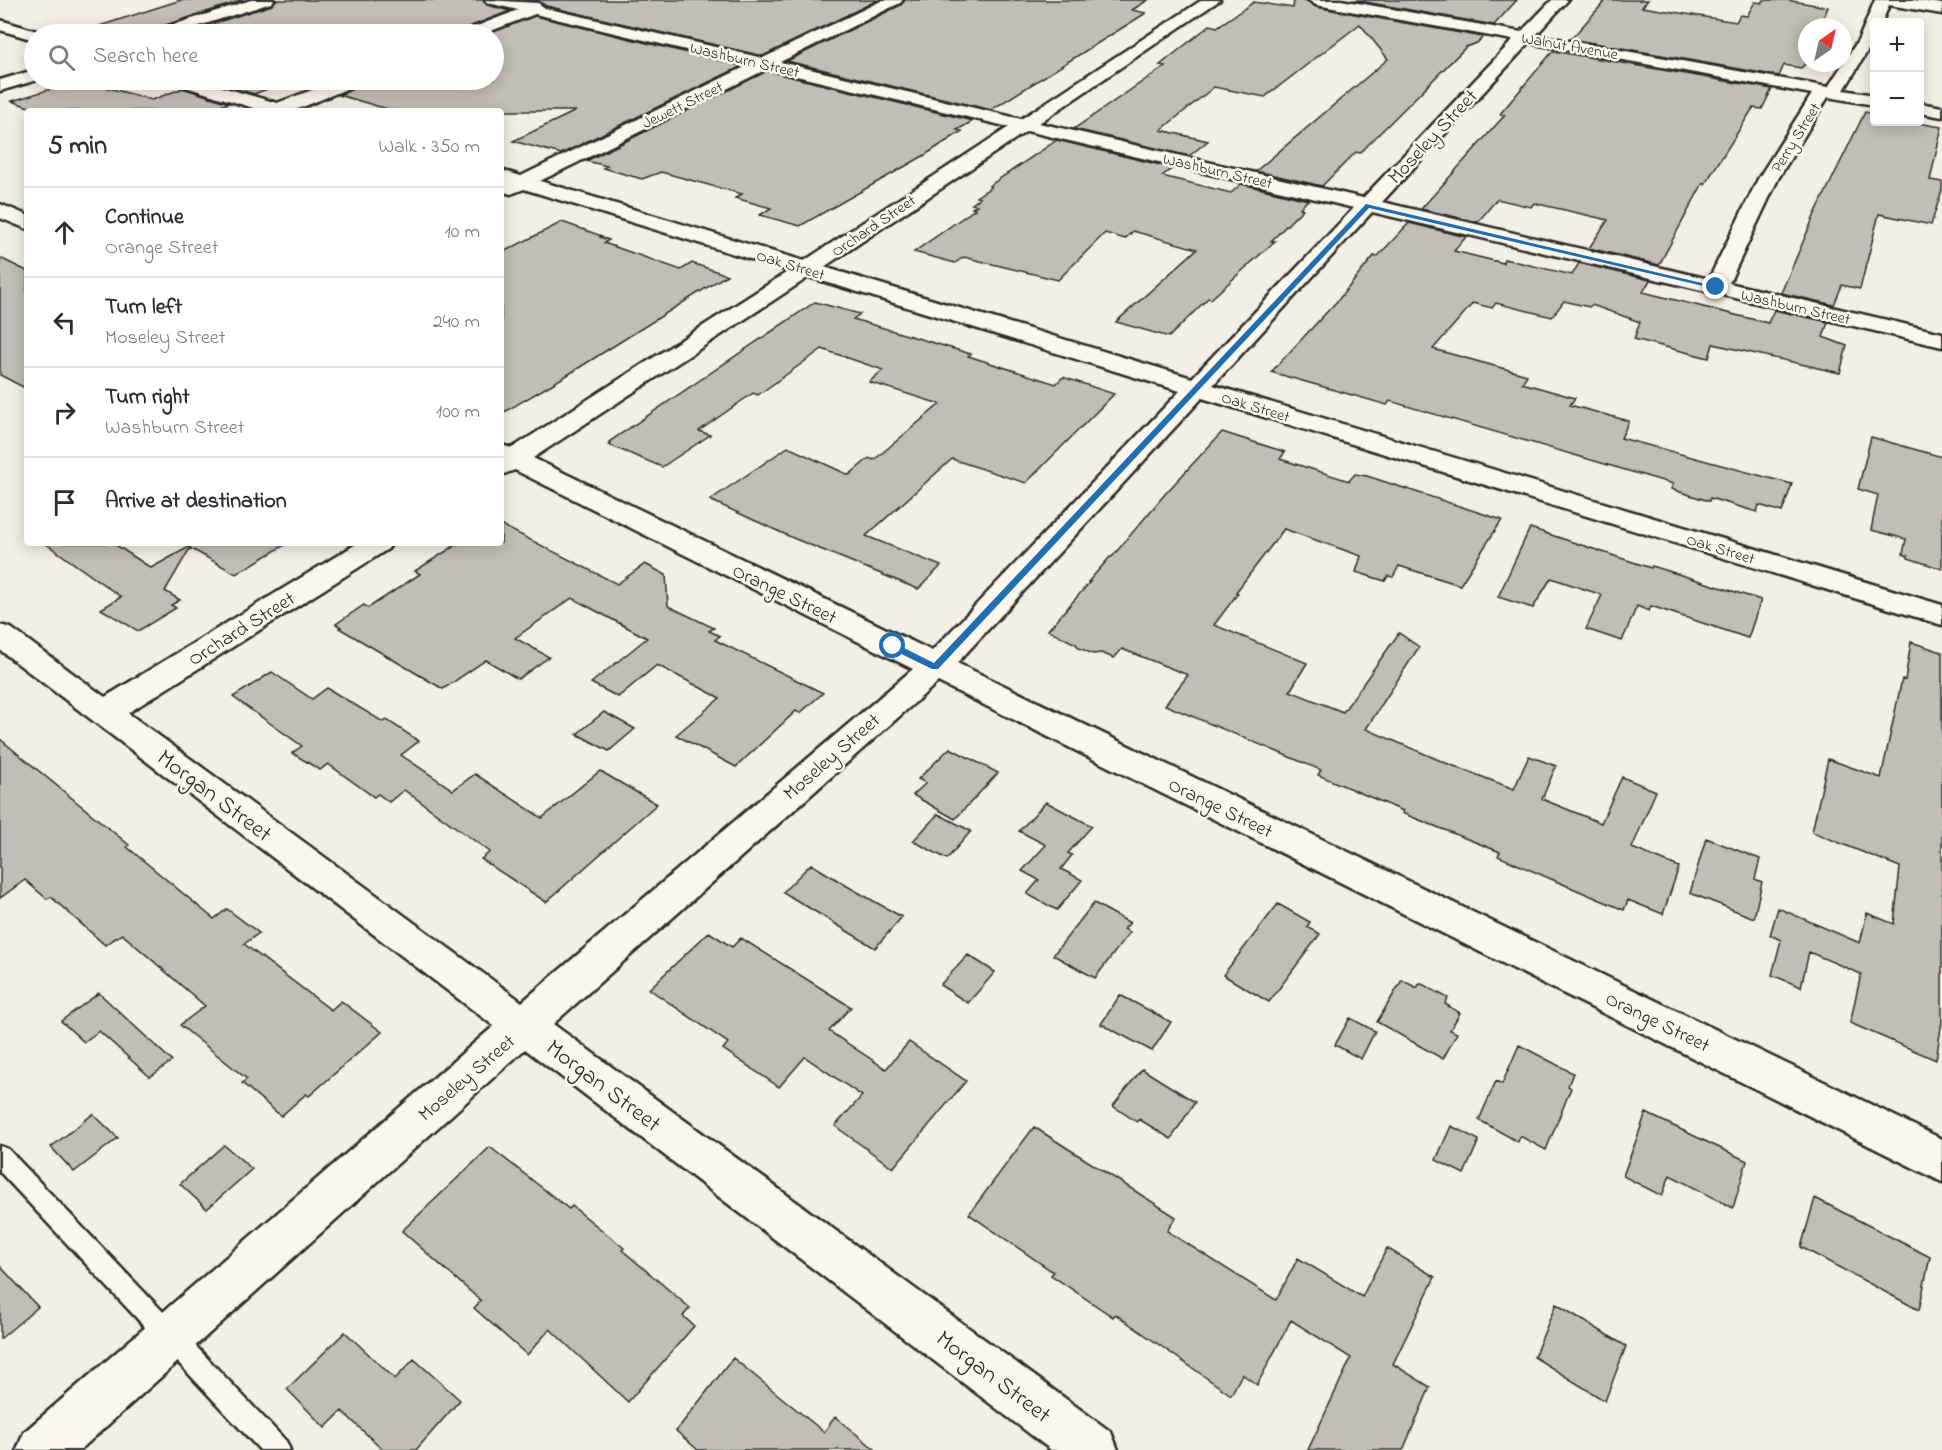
<!DOCTYPE html>
<html lang="en">
<head>
<meta charset="utf-8">
<style>
  body { margin:0; font-family:"Indie Flower",sans-serif; background:#f7f7f7; color:#2b2b33 }
  .controls { position:absolute; right:18px; top:18px; display:grid; overflow:hidden; border-radius:6px; box-shadow:0 3px 15px #0003 }
  .controls button { width:54px; height:54px; display:grid; place-items:center; padding:0; border:0; border-bottom:2px solid #e1e1e2; background:#fff; color:#2b2b33; font:30px sans-serif }
  .compass { position:absolute; left:1798px; top:18px; width:54px; height:54px; border-radius:50%; background:#fff; box-shadow:0 3px 15px #0003; rotate:34deg }
  .stop { position:absolute; width:18px; height:18px; margin:-14px; border:4px solid #1f6fb2; border-radius:50%; background:#fff }
  .stop.end { background:#1f6fb2; border-color:#fff; box-shadow:0 2px 6px #0008 }
  .list { margin:0; padding:0; list-style:none }
  h2 { display:flex; justify-content:space-between; align-items:center; height:78px; margin:0; padding:0 24px; font-size:26px }
  h2 small { font-size:20px; font-weight:400; color:#7c7c81 }
  .list li { display:grid; grid-template-columns:39px 1fr auto; gap:18px; align-items:center; box-sizing:border-box; height:90px; padding:0 24px; border-top:2px solid #e1e1e2 }
  .list b { display:block; font-size:22px; white-space:nowrap }
  .list p { margin:0; font-size:20px; white-space:nowrap; color:#7c7c81 }
  .list em { font-size:20px; font-style:normal; color:#7c7c81 }
  .icon { flex:none; width:33px; height:33px; fill:none; stroke:currentColor; stroke-width:2; stroke-linecap:round; stroke-linejoin:round }
  .map { position:relative; flex:none; width:1942px; height:1450px; overflow:hidden }
  .search { position:absolute; background:#fff; box-shadow:0 3px 15px #0003; left:24px; top:24px; width:480px; height:66px; display:flex; align-items:center; gap:15px; box-sizing:border-box; padding:0 21px; border-radius:33px; color:#7c7c81; font-size:22px }
  .panel { position:absolute; background:#fff; box-shadow:0 3px 15px #0003; left:24px; top:108px; width:480px; height:438px; border-radius:6px }
  .map>svg:first-child { display:block }
  .building { fill:#c0beb6; stroke:#2b2b2b; stroke-width:1.5 }
  .lines { fill:none; stroke-linecap:round; stroke-linejoin:round }
  .lane-casing { stroke:#2b2b2b; stroke-width:5 }
  .street-casing { stroke:#2b2b2b; stroke-width:5 }
  .lane { fill:#fbf7ec; fill-rule:evenodd }
  .street { fill:#fbf7ec; fill-rule:evenodd }
  .route { fill:#1f6fb2 }
  .labels { text-anchor:middle; stroke-width:5; stroke-linejoin:round; paint-order:stroke }
  .far-street-label { font-size:16px; fill:#2b2b2b; stroke:#fbf7ec }
  .street-label { font-size:20px; fill:#2b2b2b; stroke:#fbf7ec }
  .near-street-label { font-size:24px; fill:#2b2b2b; stroke:#fbf7ec }
</style>
</head>
<body>
<div class="map">
<svg width="1942" height="1450" viewBox="0 0 1942 1450">
  <rect width="100%" height="100%" fill="#f3efe4"/>
  <filter id="ink" filterUnits="userSpaceOnUse"><feTurbulence type="fractalNoise" baseFrequency=".0167" numOctaves="2"/><feDisplacementMap in="SourceGraphic" scale="12" xChannelSelector="R" yChannelSelector="G"/><feConvolveMatrix kernelMatrix="1 2 1 2 8 2 1 2 1" color-interpolation-filters="sRGB"/></filter>
  <g filter="url(#ink)">
    <path class="building" d="M181,0H244L153,29L150,34H94L93,28Z
      M276,0H483L487,5L510,11L463,29L460,34H180L272,5Z
      M525,0H878L763,56L546,6L538,1Z
      M905,0H1148L1132,10L1146,13L991,110L787,61L901,5Z
      M1294,0H1306L1316,7L1483,37L1477,43L1466,47L1360,153L1356,152L1322,186L1256,171L1388,59L1360,24L1265,97L1214,87L1161,130L1208,141L1189,156L1074,129L1165,66L1160,65L1210,25L1217,27L1254,2L1293,8Z
      M1354,0H1517L1494,25Z
      M1606,0H1648L1642,7L1736,22L1740,15L1747,16L1755,2L1762,3L1764,0H1786L1828,7L1820,27H1807V58L1804,65L1801,68L1784,65L1779,76L1571,39Z
      M535,16L742,66L561,154L513,141L576,111H394L339,95L360,86L363,80H494V34H488Z
      M1553,51L1772,89L1762,109L1753,108L1705,184L1703,183L1659,265L1589,248L1608,220L1534,203L1531,207L1497,199L1478,222L1421,209L1505,115L1500,114Z
      M767,71L973,121L957,130L962,131L925,155L800,226L760,215L771,208L735,198L742,194L661,172L642,179L603,168L607,166L586,161Z
      M80,80L152,100L183,88L229,103L206,111H40L12,101Z
      M205,80H334L314,87L291,80L254,94Z
      M1865,112L1875,114V122H1912L1942,127L1930,180L1942,182V190L1931,225L1879,214L1860,289L1842,285L1834,305L1781,293L1815,214Z
      M1057,140L1173,168L1162,176L1231,193L1241,184L1308,200L1300,208L1303,209L1271,241H1275L1211,299L1208,298L1169,337L1116,322L1197,249L1133,231L1125,239L1105,233L1058,280L964,257L955,263L914,252L975,209L972,208L977,205L972,204L980,198L976,197L991,187L989,186Z
      M562,222L602,236L600,237L609,240L604,243L681,270L692,263L727,275L569,374L501,414V253Z
      M1409,223L1466,237L1454,251L1503,263L1504,259L1572,275L1579,263L1650,280L1643,292L1768,323L1774,310L1828,322L1823,337L1847,346L1840,373L1713,344L1709,358L1634,339L1640,322L1592,305L1589,307L1564,301L1552,317L1496,303L1492,308L1473,303L1433,349L1527,375L1522,383L1575,398L1570,405L1629,421L1621,438L1792,484L1782,512L1759,505L1757,512L1710,498L1709,501L1671,489L1673,484L1390,401L1387,405L1271,372L1339,299L1374,256L1377,257Z
      M0,258L27,271V389L0,375Z
      M815,302L860,314L853,319L971,354L968,356L1056,384L1063,377L1114,394L1026,483L952,459L866,536L941,566L918,589L793,538L710,500L788,447L849,475L869,458L874,460L940,404L869,382L883,370L822,349L758,395L753,393L699,431L710,435L662,467L609,445L611,443L609,442Z
      M1222,432L1285,452L1280,459L1349,481L1355,474L1367,476L1502,520L1460,585L1399,566L1393,577L1388,576L1385,581L1356,572L1361,556L1284,529L1236,592L1238,593L1214,625L1307,663L1290,691L1343,712L1399,633L1419,647L1366,729L1446,763L1514,789L1529,756L1556,766L1542,799L1601,823L1622,777L1656,791L1632,848L1679,867L1663,914L1628,900L1624,910L1558,882L1498,856L1500,852L1402,813L1403,811L1318,775L1321,770L1165,705L1188,675L1122,649L1114,658L1101,653L1093,654L1079,648L1076,644L1048,630L1090,582H1088L1110,557H1112L1165,494Z
      M1871,437L1942,457V569L1908,558V556L1903,554L1906,539L1871,530L1878,495L1858,489Z
      M501,525L617,584L645,564L666,575L668,606L714,628L709,631L720,636L715,640L823,693L800,713L796,711L736,767L676,735L720,698L657,665L618,697L591,683L647,638L572,598L515,638L549,657L518,679L486,660L443,689L339,628L341,627L336,624L364,605L368,608L420,574L415,571L459,543H501Z
      M1530,528L1651,568L1652,566L1761,600L1748,638L1651,606L1649,611L1637,606L1622,641L1586,629L1602,595L1551,578L1533,608L1498,597Z
      M45,543H113L151,568L189,547L182,543H288L236,574L190,548L165,591L180,600L171,605L176,608L138,631L101,609L121,597Z
      M1911,642L1942,652V1021L1936,1060L1850,1023L1861,974L1809,952L1801,987L1772,975L1781,940L1770,935L1778,908L1860,943L1867,913L1894,924L1900,867L1812,832L1828,759L1881,778L1902,679L1905,680Z
      M272,672L312,699L327,688L383,722L387,720L419,741L401,755L453,790L475,774L542,818L600,771L657,804L546,902L481,859L490,852L404,790L389,802L378,794L374,797L328,764L320,770L292,753L302,746L233,697Z
      M604,712L635,729L609,751L577,734Z
      M0,739L129,845L127,847L214,919L227,909L259,933L244,944L331,1010L341,1001L382,1032L309,1096L306,1094L281,1116L242,1083L247,1079L180,1025L205,1006L122,934L105,945L51,897L47,899L25,880L0,898Z
      M950,748L998,773L955,819L913,795L926,783L918,779Z
      M1046,802L1092,826L1068,853L1072,855L1061,869L1082,880L1057,910L1027,894L1039,880L1022,871L1046,845L1019,831Z
      M938,814L971,831L947,859L913,841Z
      M1706,838L1760,859L1755,879L1762,882L1754,918L1690,893Z
      M811,864L847,886L902,917L875,948L783,892Z
      M1094,903L1130,923L1124,929L1130,932L1095,978L1053,955Z
      M1278,904L1310,922L1307,927L1320,934L1269,1002L1223,975Z
      M709,932L732,947L741,938L851,1007L829,1031L886,1069L909,1042L966,1081L893,1168L835,1126L862,1096L805,1057L779,1087L723,1049L728,1043L649,989Z
      M968,955L995,972L968,1003L940,985Z
      M1402,980L1417,988L1420,983L1448,998L1445,1004L1460,1013L1450,1030L1457,1033L1443,1059L1377,1022Z
      M99,993L172,1061L150,1077L99,1031L84,1042L61,1021Z
      M1120,995L1171,1022L1152,1051L1101,1024Z
      M1350,1018L1375,1031L1361,1059L1335,1045Z
      M1519,1045L1573,1073L1568,1086L1571,1088L1546,1150L1520,1136L1518,1142L1479,1120L1496,1081L1502,1084Z
      M1142,1069L1195,1102L1171,1139L1139,1119L1137,1122L1113,1106Z
      M1646,1113L1747,1161L1733,1208L1670,1175L1662,1196L1623,1176Z
      M93,1114L118,1138L74,1172L51,1147Z
      M1451,1126L1479,1140L1464,1174L1436,1160Z
      M1034,1127L1176,1217L1167,1231L1276,1300L1298,1258L1362,1297L1387,1248L1435,1277L1393,1364L1430,1387L1403,1450H1308L1351,1358L1291,1320L1257,1385L1242,1374L1231,1395L1115,1314L1113,1317L1051,1275L1053,1272L969,1214Z
      M224,1145L252,1169L207,1209L180,1184Z
      M490,1147L569,1209L572,1206L624,1248L622,1250L690,1308L683,1316L694,1326L628,1402L550,1329L527,1355L474,1308L481,1301L402,1231Z
      M1815,1198L1930,1257L1919,1310L1801,1247Z
      M0,1266L38,1307L0,1339Z
      M1556,1304L1626,1346L1605,1401L1534,1357Z
      M345,1332L395,1379L414,1359L460,1400L416,1450H383L342,1411L325,1428L287,1389Z
      M733,1358L824,1432L835,1417L876,1450H698L676,1431Z"/>
    <g class="lines">
      <g class="lane-casing">
        <path id="lane" d="M0,1146L8,1149L286,1441L290,1450H260L0,1172Z"/>
      </g>
      <g class="street-casing">
        <path id="street" d="M251,0H274L271,3L174,34H152L154,31Z
          M485,0L538,3L545,8L763,58L883,0H903L900,3L780,62L1021,119L1202,0H1220L1039,123L1363,198L1513,40L1316,5L1308,0H1341L1521,32L1552,0H1568L1536,35L1828,87L1859,39L1875,0H1913L1942,4V14L1889,5L1882,22H1874V40L1844,90L1874,95V105L1828,97L1778,179L1729,283L1942,333V347L1372,212L1213,385L1942,605V625L1202,398L957,663L1942,1139V1182L938,682L553,1024L1111,1432L1118,1450H1051L525,1049L80,1450H17L24,1432L494,1026L0,650V625L11,628L105,697L358,543H392L388,549L128,713L522,1002L913,669L515,470L501,475V445L512,448L789,271L524,189L511,194L504,192L501,188L505,183L501,182V170L521,176L749,65L535,14L483,34H462L464,31L518,10L488,3ZM1529,43L1812,94L1758,179L1709,279L1382,202ZM767,69L1009,127L804,261L540,181ZM1027,131L1354,208L1192,378L824,267ZM809,277L1180,391L932,651L533,458Z
          M0,20L40,32L42,34H34V40L0,30Z
          M34,70V80H37L0,91V80Z
          M174,80H198L277,103L339,80H361L359,84L293,111H263L176,84Z
          M1920,103L1942,107V117L1920,113Z
          M0,204L27,215V229L0,218Z"/>
      </g>
      <use href="#lane" class="lane"/>
      <use href="#street" class="street"/>
    </g>
  </g>
  <path class="route" d="M1366,204L1719,287L1716,289L1369,208L938,669H932L889,648V644H896L934,663Z"/>
  <g class="labels">
    <g class="far-street-label">
      <text transform="translate(1570 45) rotate(10)" y="6">Walnut Avenue</text>
      <text transform="translate(745 59) rotate(13)" y="6">Washburn Street</text>
      <text transform="translate(682 104) rotate(-26)" y="6">Jewett Street</text>
      <text transform="translate(1795 137) rotate(-58)" y="6">Perry Street</text>
      <text transform="translate(1218 170) rotate(13)" y="6">Washburn Street</text>
      <text transform="translate(873 225) rotate(-34)" y="6">Orchard Street</text>
      <text transform="translate(791 264) rotate(17)" y="6">Oak Street</text>
      <text transform="translate(1796 306) rotate(13)" y="6">Washburn Street</text>
      <text transform="translate(1256 406) rotate(17)" y="6">Oak Street</text>
      <text transform="translate(1721 548) rotate(17)" y="6">Oak Street</text>
    </g>
    <g class="street-label">
      <text transform="translate(1432 136) rotate(-47)" y="7">Moseley Street</text>
      <text transform="translate(785 593) rotate(26)" y="7">Orange Street</text>
      <text transform="translate(241 628) rotate(-32)" y="7">Orchard Street</text>
      <text transform="translate(831 756) rotate(-41)" y="7">Moseley Street</text>
      <text transform="translate(1221 807) rotate(26)" y="7">Orange Street</text>
      <text transform="translate(1658 1021) rotate(26)" y="7">Orange Street</text>
      <text transform="translate(466 1077) rotate(-41)" y="7">Moseley Street</text>
    </g>
    <g class="near-street-label">
      <text transform="translate(215 795) rotate(37)" y="8">Morgan Street</text>
      <text transform="translate(604 1085) rotate(37)" y="8">Morgan Street</text>
      <text transform="translate(994 1376) rotate(37)" y="8">Morgan Street</text>
    </g>
  </g>
</svg>
<div class="controls">
<button>+</button>
<button>−</button>
</div>
<svg class="compass" viewBox="-18 -18 36 36"><path d="M0-13l5 13h-10z" fill="#e53935"/><path d="M0 13l5-13h-10z" fill="#7c7c81"/></svg>
<div class="stop" style="left:893px;top:646px"></div>
<div class="stop end" style="left:1716px;top:287px"></div>
<div class="search"><svg class="icon" aria-label="search" viewBox="0 0 24 24"><circle cx="10" cy="10" r="6"/><path d="M15 15l6 6"/></svg>Search here</div>
<section class="panel">
<h2>5 min<small>Walk · 350 m</small></h2>
<ul class="list">
<li><svg class="icon" aria-label="ahead" viewBox="0 0 24 24"><path d="M12 20V5M6 11l6-6 6 6"/></svg><div><b>Continue</b><p>Orange Street</p></div><em>10 m</em></li>
<li><svg class="icon" aria-label="left" viewBox="0 0 24 24"><path d="M17 20v-9H6M10 6l-5 5 5 5"/></svg><div><b>Turn left</b><p>Moseley Street</p></div><em>240 m</em></li>
<li><svg class="icon" aria-label="right" viewBox="0 0 24 24"><path d="M7 20v-9h11M14 6l5 5-5 5"/></svg><div><b>Turn right</b><p>Washburn Street</p></div><em>100 m</em></li>
<li><svg class="icon" aria-label="arrive" viewBox="0 0 24 24"><path d="M6 21V4h12l-3 4 3 4H6"/></svg><div><b>Arrive at destination</b></div></li>
</ul>
</section>
</div>
</body>
</html>
